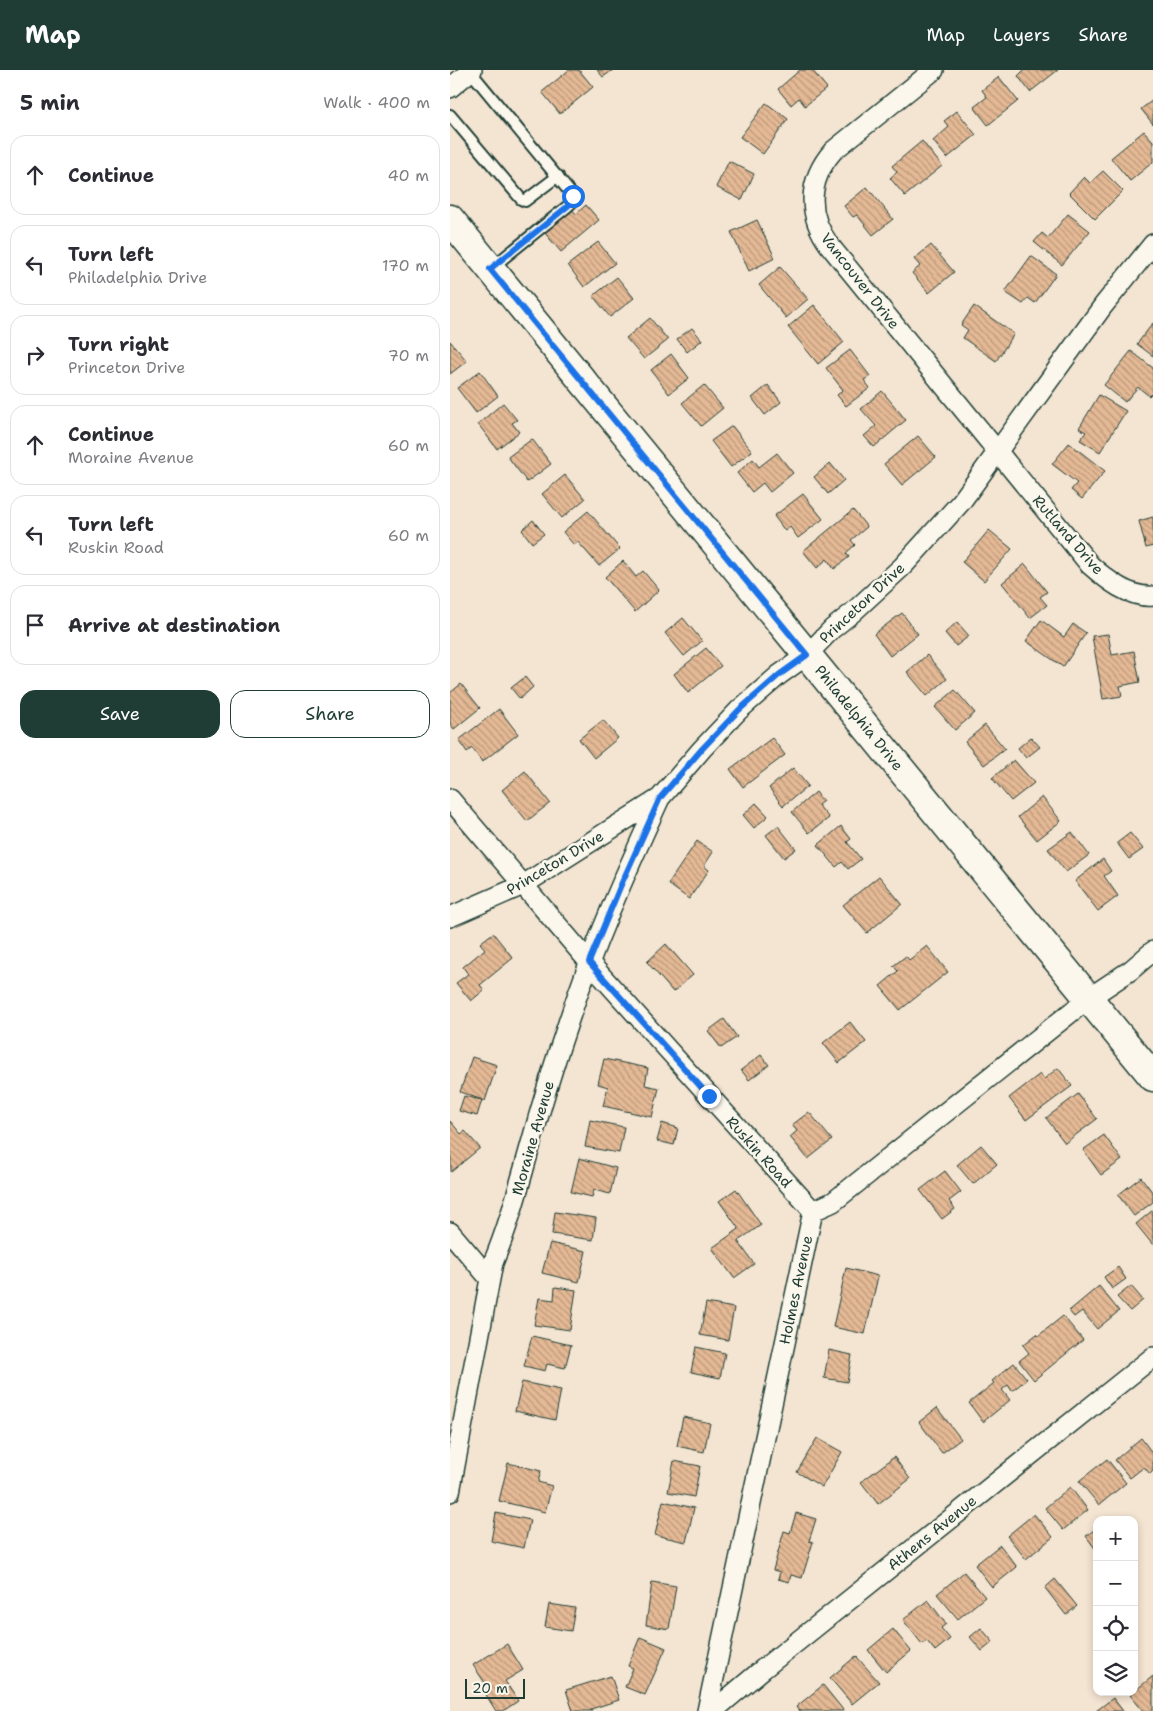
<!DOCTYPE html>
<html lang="en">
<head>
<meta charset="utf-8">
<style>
  body { margin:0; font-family:"Shantell Sans",sans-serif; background:#f2f2f3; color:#2b2b33 }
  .controls { position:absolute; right:15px; bottom:15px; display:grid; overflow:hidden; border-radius:10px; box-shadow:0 2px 8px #0003 }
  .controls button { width:45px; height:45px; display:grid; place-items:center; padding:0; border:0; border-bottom:1px solid #e1e1e2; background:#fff; color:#2b2b33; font:25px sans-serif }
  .scale { position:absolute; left:15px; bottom:12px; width:60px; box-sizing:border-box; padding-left:5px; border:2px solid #1f3d34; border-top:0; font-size:14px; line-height:18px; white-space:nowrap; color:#1f3d34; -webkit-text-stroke:4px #fbf7ec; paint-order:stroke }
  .stop { position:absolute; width:15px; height:15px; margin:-11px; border:4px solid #1a73e8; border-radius:50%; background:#fff }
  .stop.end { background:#1a73e8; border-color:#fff; box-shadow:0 1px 5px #0008 }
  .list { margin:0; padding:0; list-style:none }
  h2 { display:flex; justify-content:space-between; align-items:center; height:65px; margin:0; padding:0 20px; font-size:21px }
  h2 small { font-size:16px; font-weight:400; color:#7c7c81 }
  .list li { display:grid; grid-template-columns:32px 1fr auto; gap:15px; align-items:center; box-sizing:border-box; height:80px; margin:0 10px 10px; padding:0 10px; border:1px solid #e1e1e2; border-radius:15px }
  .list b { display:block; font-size:19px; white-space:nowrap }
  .list p { margin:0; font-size:16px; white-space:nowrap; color:#7c7c81 }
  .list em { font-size:16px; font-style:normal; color:#7c7c81 }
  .actions { display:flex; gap:10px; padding:15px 20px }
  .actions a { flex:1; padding:11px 0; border:1px solid #1f3d34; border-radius:15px; text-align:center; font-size:18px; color:#1f3d34 }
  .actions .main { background:#1f3d34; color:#fff }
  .icon { flex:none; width:28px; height:28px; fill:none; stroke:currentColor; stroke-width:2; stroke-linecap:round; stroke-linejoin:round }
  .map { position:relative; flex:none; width:703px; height:1641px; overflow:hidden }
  header { display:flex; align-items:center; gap:30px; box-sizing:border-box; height:70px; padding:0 25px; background:#1f3d34; color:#fff }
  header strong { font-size:24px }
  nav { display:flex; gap:28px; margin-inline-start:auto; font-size:18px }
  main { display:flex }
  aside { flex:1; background:#fff }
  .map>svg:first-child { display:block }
  .building { fill:url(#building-back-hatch); stroke:#1f3d34 }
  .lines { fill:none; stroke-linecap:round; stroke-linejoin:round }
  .service-casing { stroke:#1f3d34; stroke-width:14 }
  .minor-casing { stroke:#1f3d34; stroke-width:22 }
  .secondary-casing { stroke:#1f3d34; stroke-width:31 }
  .service { stroke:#fbf7ec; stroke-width:10 }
  .minor { stroke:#fbf7ec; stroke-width:19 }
  .secondary { stroke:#fbf7ec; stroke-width:28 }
  .route { stroke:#1a73e8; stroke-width:6 }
  .labels { text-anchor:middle; stroke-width:5; stroke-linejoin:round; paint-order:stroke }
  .street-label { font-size:15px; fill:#1f3d34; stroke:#fbf7ec }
</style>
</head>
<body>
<header>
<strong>Map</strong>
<nav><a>Map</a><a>Layers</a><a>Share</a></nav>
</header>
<main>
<aside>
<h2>5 min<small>Walk · 400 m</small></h2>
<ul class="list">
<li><svg class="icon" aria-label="ahead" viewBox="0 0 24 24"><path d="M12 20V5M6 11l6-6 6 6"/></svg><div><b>Continue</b></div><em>40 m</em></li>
<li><svg class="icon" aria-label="left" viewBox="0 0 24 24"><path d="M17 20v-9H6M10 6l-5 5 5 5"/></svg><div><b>Turn left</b><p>Philadelphia Drive</p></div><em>170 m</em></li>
<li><svg class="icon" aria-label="right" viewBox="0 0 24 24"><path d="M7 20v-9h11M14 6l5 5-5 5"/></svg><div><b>Turn right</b><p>Princeton Drive</p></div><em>70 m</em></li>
<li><svg class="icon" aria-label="ahead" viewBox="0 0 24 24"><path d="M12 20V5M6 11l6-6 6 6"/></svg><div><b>Continue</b><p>Moraine Avenue</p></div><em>60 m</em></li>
<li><svg class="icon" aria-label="left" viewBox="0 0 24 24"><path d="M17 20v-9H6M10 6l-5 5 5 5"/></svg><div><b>Turn left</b><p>Ruskin Road</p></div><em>60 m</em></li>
<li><svg class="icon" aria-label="arrive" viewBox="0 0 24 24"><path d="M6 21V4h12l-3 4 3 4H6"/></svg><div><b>Arrive at destination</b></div></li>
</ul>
<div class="actions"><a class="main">Save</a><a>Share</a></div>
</aside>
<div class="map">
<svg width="703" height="1641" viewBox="0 0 703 1641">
  <defs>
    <pattern id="building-back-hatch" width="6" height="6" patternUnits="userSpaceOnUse" patternTransform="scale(1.25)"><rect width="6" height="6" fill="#e5b995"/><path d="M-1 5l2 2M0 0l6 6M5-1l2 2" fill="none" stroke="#b9987a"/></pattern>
  </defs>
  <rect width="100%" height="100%" fill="#f4e4d2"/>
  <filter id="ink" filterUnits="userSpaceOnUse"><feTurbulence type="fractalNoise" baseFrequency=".02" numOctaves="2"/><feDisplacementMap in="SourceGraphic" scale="10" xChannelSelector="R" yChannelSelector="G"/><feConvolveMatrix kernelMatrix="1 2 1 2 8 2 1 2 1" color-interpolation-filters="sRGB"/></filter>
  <g filter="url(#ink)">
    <path class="building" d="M119,0H129L143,17L110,44L92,22Z
      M147,0H163L153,7Z
      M350,0H362L377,18L355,36L349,28L341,35L328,19Z
      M574,0H608L580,22L568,6Z
      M549,7L568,31L538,55L524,37L537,27L532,20Z
      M703,30V54L691,39Z
      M316,33L338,49L313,84L290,67Z
      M507,41L526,65L497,88L483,71L499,57L494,51Z
      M694,61L703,71V92L680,111L661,88Z
      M472,71L492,96L455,126L440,108L447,102L442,96Z
      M279,91L304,104L292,130L266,117Z
      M653,101L673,121L645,149L619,123L634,107L640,113Z
      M417,117L443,149L423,165L407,145L403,147L394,136Z
      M136,135L149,150L111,182L94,162L122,139L126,144Z
      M618,144L640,161L612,195L584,172L592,163L598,168Z
      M307,150L325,188L299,201L281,162Z
      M148,172L165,193L134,217L118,195Z
      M481,175L504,202L479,223L462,203L470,196L464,189Z
      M581,186L606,204L585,233L578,228L573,234L555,222Z
      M330,197L358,229L336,248L309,215Z
      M167,207L184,228L160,247L143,226Z
      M364,235L394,272L368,294L338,257Z
      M524,236L564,264L546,291L513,268L518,260L511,255Z
      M200,248L218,270L194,289L176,268Z
      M703,253V286L687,274Z
      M242,258L252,270L237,282L227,269Z
      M0,271L17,291L0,304Z
      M400,280L420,306L414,310L420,318L396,336L387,325L393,320L376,298Z
      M681,281L703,298V322L699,326L688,317L675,332L654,315Z
      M221,284L239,308L219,324L201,300Z
      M30,301L48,326L26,343L7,318Z
      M254,315L273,338L251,356L232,333Z
      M318,315L331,332L315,345L302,328Z
      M432,321L456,350L424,377L414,366L426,356L411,339Z
      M649,325L676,341L650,382L630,370L636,362L629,358Z
      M53,333L67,350L62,353L69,362L47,379L28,354Z
      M282,356L302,381L281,397L261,371Z
      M468,366L486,387L452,415L434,394Z
      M82,369L101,394L77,412L58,387Z
      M619,373L655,401L632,429L621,420L627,413L602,394Z
      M327,383L343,403L320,422L313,413L302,422L287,403L303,389L309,397Z
      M380,393L394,410L378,424L364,407Z
      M115,405L135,429L112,448L92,424Z
      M353,424L373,449L348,468L340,457L335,461L324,446Z
      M403,440L417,457L401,470L405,475L396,483L399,487L384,499L377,489L367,498L353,481Z
      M138,441L170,479L149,496L128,472L124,475L113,462Z
      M703,447V476L696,478L689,451Z
      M83,450L94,464L82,473L72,460Z
      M539,460L562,479L534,511L512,492Z
      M173,491L186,507L193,501L209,520L185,542L155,507Z
      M575,494L597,522L590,527L597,535L580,548L552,513Z
      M452,543L468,564L440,586L424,564Z
      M233,548L252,571L234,586L215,563Z
      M591,550L614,567L623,554L636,563L613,597L576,571Z
      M507,552L519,566L506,576L495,563Z
      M658,564L662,585L684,581L690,612L670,616L672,626L653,629L642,566Z
      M256,578L271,596L238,623L224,604Z
      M477,585L497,609L477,626L457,602Z
      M75,607L83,617L70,629L61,618Z
      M11,614L30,638L4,659L0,654V623Z
      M505,620L525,643L505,660L485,637Z
      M49,639L68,664L32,692L22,678L17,682L9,670Z
      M153,650L168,668L144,688L129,669Z
      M535,655L555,679L534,695L515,672Z
      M581,667L590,677L576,688L568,678Z
      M322,668L335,685L293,717L280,699Z
      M564,690L584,713L561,731L542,708Z
      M343,698L358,716L333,736L319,718Z
      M75,701L100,733L77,751L52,720Z
      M366,722L373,731L368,735L379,748L359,763L342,742Z
      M592,727L611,751L587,770L568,747Z
      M306,733L318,746L304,758L293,745Z
      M328,756L346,779L334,788L316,765Z
      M391,756L401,769L397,772L411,789L398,799L392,792L386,797L368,775Z
      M622,762L639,785L616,802L598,779Z
      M680,763L693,779L679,789L667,773Z
      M247,771L263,782L254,796L259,800L239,829L218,814Z
      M653,789L661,801L654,806L668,826L648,841L625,811Z
      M429,806L452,834L417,863L393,835Z
      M43,863L63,888L30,915L34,920L21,931L6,913L18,904L13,897L35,879L30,873Z
      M216,874L243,905L223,922L197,892Z
      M477,876L498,902L450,940L430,916L448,901L443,896L456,886L459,890Z
      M274,949L287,967L271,978L258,961Z
      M400,952L416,972L389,993L373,973Z
      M311,985L319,995L299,1010L291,1000Z
      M22,987L47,995L35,1031L10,1022Z
      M154,989L198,998L195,1015L209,1018L202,1047L153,1036L158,1017L148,1014Z
      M608,998L622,1016L576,1050L559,1028L590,1004L594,1009Z
      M628,1024L647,1049L615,1073L596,1048Z
      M14,1026L32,1030L27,1046L9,1041Z
      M359,1042L382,1070L358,1089L340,1067L347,1061L342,1055Z
      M140,1050L174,1057L169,1083L135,1077Z
      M0,1051L11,1064L15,1061L30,1078L1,1102Z
      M212,1053L228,1058L224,1075L207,1071Z
      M654,1065L672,1090L651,1105L633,1080Z
      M531,1075L547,1094L523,1114L507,1095Z
      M129,1088L166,1098L160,1124L144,1120L142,1127L121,1122Z
      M495,1101L511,1122L499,1131L505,1139L492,1149L470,1120Z
      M691,1107L703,1123V1132L684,1146L668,1125Z
      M286,1119L311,1155L288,1171L304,1194L284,1208L262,1178L289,1159L269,1131Z
      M703,1140V1175L686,1154Z
      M105,1142L146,1148L143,1170L102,1164Z
      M100,1173L136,1181L129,1212L92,1203Z
      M668,1197L676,1209L662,1219L654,1207Z
      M396,1198L428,1206L415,1264L383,1257Z
      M649,1216L669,1241L647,1259L632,1241L624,1247L619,1241Z
      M681,1216L693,1230L680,1241L667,1227Z
      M105,1217L126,1220L120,1260L84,1255L89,1228L104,1230Z
      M256,1233L284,1238L278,1270L250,1265Z
      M613,1246L633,1270L584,1310L569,1291L579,1283L573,1275L587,1264L588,1266Z
      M82,1266L121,1275L115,1298L97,1294L95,1301L74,1296Z
      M246,1277L275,1283L270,1308L241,1302Z
      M379,1280L402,1285L397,1312L374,1308Z
      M564,1293L577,1309L562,1321L558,1315L552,1320L560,1330L533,1352L519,1333L544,1313L542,1311Z
      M72,1312L111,1320L105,1350L65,1341Z
      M487,1338L511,1369L492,1383L469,1352Z
      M233,1347L260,1353L254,1382L227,1376Z
      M367,1368L392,1382L372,1417L347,1402Z
      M691,1368L703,1384V1401L700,1404L694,1397L680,1408L665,1390Z
      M444,1387L460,1409L428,1434L411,1412Z
      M657,1389L676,1413L649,1435L629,1411Z
      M224,1391L250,1396L244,1427L218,1422Z
      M58,1393L91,1401L88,1412L102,1416L95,1442L49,1431Z
      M620,1417L638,1440L613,1460L595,1438Z
      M213,1431L244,1438L236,1472L205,1465Z
      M46,1443L80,1450L74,1478L41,1471Z
      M346,1443L366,1449L359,1471L363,1472L352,1508L341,1505L339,1512L328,1509L330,1502L323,1500L334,1461L340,1463Z
      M584,1444L603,1467L576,1489L557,1466Z
      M647,1458V1481L636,1466Z
      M550,1475L567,1497L542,1517L525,1495Z
      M514,1502L535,1527L508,1549L487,1524Z
      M605,1509L627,1536L616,1545L595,1518Z
      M202,1512L226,1516L219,1559L196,1555Z
      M478,1530L496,1554L491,1558L500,1569L485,1581L477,1571L472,1574L453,1550Z
      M99,1534L125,1538L121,1561L95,1557Z
      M531,1558L543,1572L532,1581L520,1567Z
      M443,1559L461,1581L436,1602L418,1580Z
      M190,1567L216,1578L195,1625L175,1617L183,1598L178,1596Z
      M57,1574L73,1600L55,1611L68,1631L53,1641H46L36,1625L41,1622L23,1595Z
      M406,1586L429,1612L402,1634L380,1608Z
      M161,1606L169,1630L141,1639L142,1641H123L116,1620Z
      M703,1606V1641H693L680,1625Z
      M373,1615L394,1641H349L346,1637Z
      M663,1628L673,1641H646Z"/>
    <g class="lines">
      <g class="service-casing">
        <path id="service" d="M20,1L123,126V131L118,136L40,199
          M0,45L71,129L75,131L108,106"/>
      </g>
      <g class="minor-casing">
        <path id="minor" d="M484,0L383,81C357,111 357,145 380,176L640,495C657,510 679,528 703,526
          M0,18L22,0
          M0,729L139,892L363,1141
          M0,847L73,815L210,728L252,679L289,640L329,605L357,585L382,559L402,543L453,496L511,432L653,236L703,174
          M363,1141L383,1132L639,928L681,900L703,881
          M0,1162L40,1209
          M0,1422L43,1193C59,1155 69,1116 80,1077C91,1036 104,994 118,953C143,876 176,802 210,728
          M257,1641L363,1141
          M263,1641L313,1599L703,1287"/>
      </g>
      <g class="secondary-casing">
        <path id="secondary" d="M0,149L703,1007"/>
      </g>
      <use href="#service" class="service"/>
      <use href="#minor" class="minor"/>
      <use href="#secondary" class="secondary"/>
    </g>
  </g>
  <g class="lines" filter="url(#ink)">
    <path class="route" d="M123,126V131L118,136L40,199L357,585L329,605L289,640L252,679L210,728L170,817L139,892L259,1026"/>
  </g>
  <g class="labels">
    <g class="street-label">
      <text transform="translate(410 211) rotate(52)" y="5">Vancouver Drive</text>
      <text transform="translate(618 465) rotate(49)" y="5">Rutland Drive</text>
      <text transform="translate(412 533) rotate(-43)" y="5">Princeton Drive</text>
      <text transform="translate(409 648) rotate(51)" y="5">Philadelphia Drive</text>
      <text transform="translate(105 793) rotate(-31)" y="5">Princeton Drive</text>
      <text transform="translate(83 1068) rotate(-74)" y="5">Moraine Avenue</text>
      <text transform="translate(309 1082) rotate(48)" y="5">Ruskin Road</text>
      <text transform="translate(346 1220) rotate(-78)" y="5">Holmes Avenue</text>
      <text transform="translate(482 1463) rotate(-39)" y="5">Athens Avenue</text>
    </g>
  </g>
</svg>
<div class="controls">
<button>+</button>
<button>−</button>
<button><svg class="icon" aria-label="locate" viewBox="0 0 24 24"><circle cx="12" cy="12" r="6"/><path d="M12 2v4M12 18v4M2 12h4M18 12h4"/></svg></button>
<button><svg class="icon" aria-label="layers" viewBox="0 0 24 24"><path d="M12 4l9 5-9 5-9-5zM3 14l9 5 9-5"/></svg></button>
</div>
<div class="scale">20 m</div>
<div class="stop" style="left:123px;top:126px"></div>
<div class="stop end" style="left:259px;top:1026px"></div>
</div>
</main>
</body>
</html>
